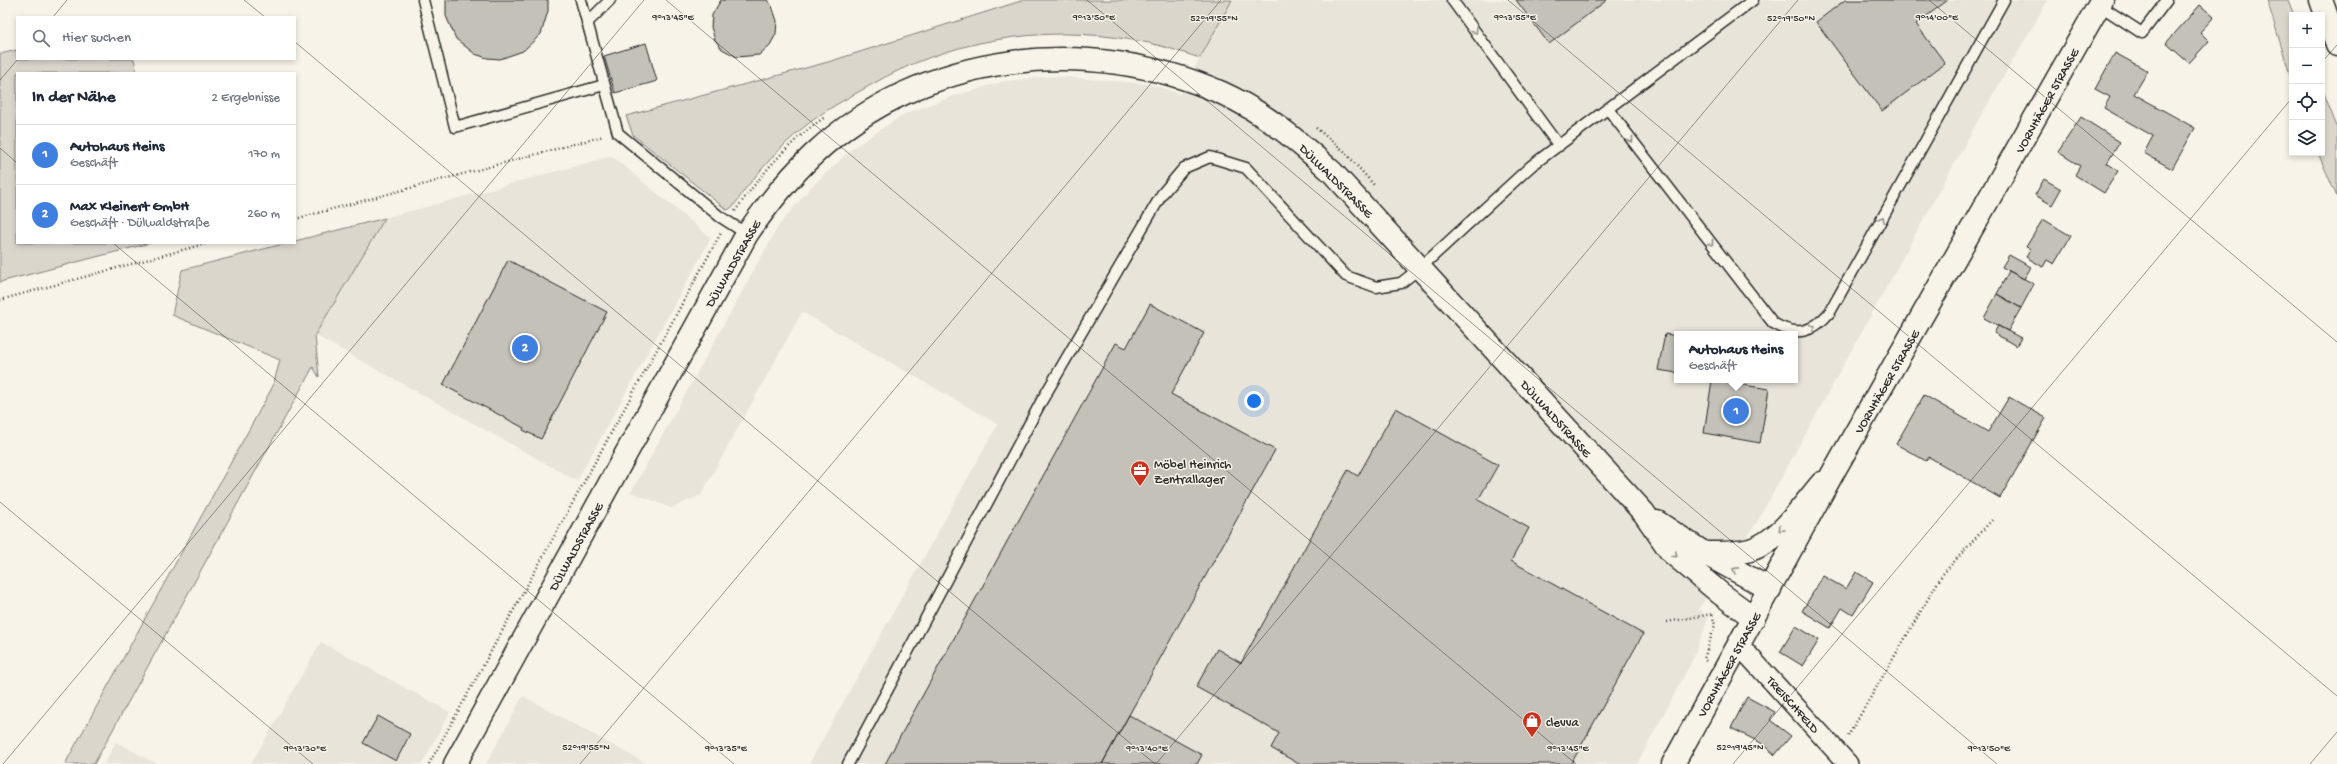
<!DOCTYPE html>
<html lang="de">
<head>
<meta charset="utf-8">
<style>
  body { margin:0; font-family:"Gochi Hand",sans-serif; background:#f6f6f7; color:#1f2937 }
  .controls { position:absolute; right:12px; top:12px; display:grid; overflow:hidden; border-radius:0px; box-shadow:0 2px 6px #0003 }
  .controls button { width:36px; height:36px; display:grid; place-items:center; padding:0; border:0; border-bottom:1px solid #e0e1e3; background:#fff; color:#1f2937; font:20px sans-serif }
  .you { position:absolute; left:1254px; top:401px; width:14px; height:14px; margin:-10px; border:3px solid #fff; border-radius:50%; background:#1a73e8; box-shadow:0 0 0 6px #1a73e833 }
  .badge { display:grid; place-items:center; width:26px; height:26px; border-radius:50%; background:#2563eb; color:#fff; font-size:13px; font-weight:700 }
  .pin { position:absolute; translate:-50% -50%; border:2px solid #fff; box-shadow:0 1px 4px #0006 }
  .popup { position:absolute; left:1674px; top:331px; width:124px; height:52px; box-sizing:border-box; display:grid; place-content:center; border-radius:0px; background:#fff; filter:drop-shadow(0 1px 3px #0005); font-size:13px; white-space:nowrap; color:#747a83 }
  .popup b { font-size:15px; color:#1f2937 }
  .popup::after { content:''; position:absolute; left:50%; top:100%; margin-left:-8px; border:8px solid transparent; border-top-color:#fff }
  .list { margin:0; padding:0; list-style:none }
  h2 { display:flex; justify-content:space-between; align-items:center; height:52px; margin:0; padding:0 16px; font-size:17px }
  h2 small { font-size:13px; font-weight:400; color:#747a83 }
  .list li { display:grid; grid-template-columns:26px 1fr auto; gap:12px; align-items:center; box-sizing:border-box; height:60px; padding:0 16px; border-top:1px solid #e0e1e3 }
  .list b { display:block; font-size:15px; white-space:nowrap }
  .list p { margin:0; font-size:13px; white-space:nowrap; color:#747a83 }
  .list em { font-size:13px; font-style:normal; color:#747a83 }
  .icon { flex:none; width:22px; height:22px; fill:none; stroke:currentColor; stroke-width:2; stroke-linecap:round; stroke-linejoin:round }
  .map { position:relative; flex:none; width:2337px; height:764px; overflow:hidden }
  .search { position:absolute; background:#fff; box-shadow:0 2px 6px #0003; left:16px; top:16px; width:280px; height:44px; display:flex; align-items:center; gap:10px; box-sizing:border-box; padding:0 14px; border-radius:0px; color:#747a83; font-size:15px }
  .panel { position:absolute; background:#fff; box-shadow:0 2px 6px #0003; left:16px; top:72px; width:280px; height:172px; border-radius:0px }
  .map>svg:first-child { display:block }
  .built { fill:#e8e4da; fill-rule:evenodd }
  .green { fill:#dad6cc; stroke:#82807c }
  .building { fill:#c4c1b9; stroke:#2b2b2b }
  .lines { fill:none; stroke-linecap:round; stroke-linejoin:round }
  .service-casing { stroke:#2b2b2b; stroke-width:13 }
  .minor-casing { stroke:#2b2b2b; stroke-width:22 }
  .tertiary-casing { stroke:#2b2b2b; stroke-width:25 }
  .secondary-casing { stroke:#2b2b2b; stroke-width:25 }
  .trunk-casing { stroke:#2b2b2b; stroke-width:25 }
  .path { stroke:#2b2b2b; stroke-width:2.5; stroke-dasharray:1 3; stroke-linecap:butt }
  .service { stroke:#f7f3e8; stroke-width:10 }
  .minor { stroke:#f7f3e8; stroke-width:19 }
  .tertiary { stroke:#f7f3e8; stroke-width:22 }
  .secondary { stroke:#f7f3e8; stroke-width:22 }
  .trunk { stroke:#f7f3e8; stroke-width:22 }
  .oneway { stroke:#918f8a }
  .ticks { fill:none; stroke:#2b2b2b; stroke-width:1; stroke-opacity:0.45 }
  .labels { text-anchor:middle; stroke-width:3; stroke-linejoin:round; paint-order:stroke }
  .street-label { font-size:13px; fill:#2b2b2b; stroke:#f7f3e8 }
  .poi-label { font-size:13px; fill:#2b2b2b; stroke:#f7f3e8; text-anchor:start }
  .ticks-label { font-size:10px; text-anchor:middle; fill:#2b2b2b; stroke:#f7f3e8; stroke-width:3; stroke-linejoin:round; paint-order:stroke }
</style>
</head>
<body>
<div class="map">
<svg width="2337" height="764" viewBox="0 0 2337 764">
  <rect width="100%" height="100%" fill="#f7f3e8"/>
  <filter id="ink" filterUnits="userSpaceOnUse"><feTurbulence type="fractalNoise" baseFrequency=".025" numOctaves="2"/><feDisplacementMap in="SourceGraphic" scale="8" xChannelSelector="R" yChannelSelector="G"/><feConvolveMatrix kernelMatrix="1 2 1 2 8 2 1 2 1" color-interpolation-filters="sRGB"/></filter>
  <g filter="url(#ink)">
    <path class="built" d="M1232,0H2048L1980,117L1757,522L1699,608L1708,619L1693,659L1637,764H809L998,424L802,312L701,495L671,508L631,492L779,225L811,187L853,148L904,114L954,96L1005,81L1054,76L1150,84L1180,94ZM1677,334H1795V380H1677Z
      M612,156L711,238L577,481L315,335L385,218Z
      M321,642L450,712L422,764H251Z
      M523,696L647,764H486Z
      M116,742L157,764H104Z"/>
    <path class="green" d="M1024,0H1232L1200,58C1178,51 1155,43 1132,40C1043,24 947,40 869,86C846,99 823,111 803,128C780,147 761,169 743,192C739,198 734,208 727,210L633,135L626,116L828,62Z
      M2267,0H2288L2294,15H2292V81Z
      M17,50V59H134L137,73H17V243H150L0,282V54Z
      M2322,88L2337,127V197L2318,153H2322Z
      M385,218L315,335L319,377L313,367L94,764H65L273,386L280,360L172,315L182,270L287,243H295V241Z"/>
    <path class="building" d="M446,0H548V11L541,34L523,51L500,59L487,58L475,54L456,39L446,16Z
      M721,0H767L772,6L777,21L776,34L770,45L759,55L737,57L722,49L715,40L711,27L712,15Z
      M1516,0H1607L1549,44Z
      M1845,0H1948L1916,24L1945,63L1882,111L1816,22Z
      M2200,5L2214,17L2200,32L2209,41L2189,63L2166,43Z
      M646,43L657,81L615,93L604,56Z
      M2115,53L2148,71L2134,94L2195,128L2172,169L2144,153L2153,136L2104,108L2110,97L2095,89Z
      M2081,117L2120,142L2107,163L2118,171L2104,193L2075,175L2080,166L2058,152Z
      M2044,179L2061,189L2052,205L2035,195Z
      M2043,219L2071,236L2054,264L2047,260L2043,267L2026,257L2031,249L2026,247Z
      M2009,255L2031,267L2024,279L2002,267Z
      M508,260L607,312L541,439L523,430L524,428L443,385Z
      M2009,271L2034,284L2021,308L1997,294Z
      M1997,294L2021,308L2008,331L1984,318Z
      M1150,304L1204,333L1171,394L1275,450L1102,764H885L1116,343L1126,348Z
      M1998,326L2021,338L2016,346L1994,333Z
      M1665,334L1677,336V373L1658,370Z
      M1712,380L1769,389L1760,443L1704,433Z
      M1924,395L1988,432L2009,397L2046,418L2000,498L1929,457L1926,461L1896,444Z
      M1396,408L1498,465L1478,500L1529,528L1511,561L1643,634L1571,764H1299L1271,748L1279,733L1196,687L1217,649L1241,663L1348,470L1358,476Z
      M1856,572L1873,582L1853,615L1842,608L1830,628L1802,611L1823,576L1846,589Z
      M1796,626L1819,640L1803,666L1780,652Z
      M1747,697L1775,712L1770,720L1791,736L1775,755L1761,743L1731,728Z
      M1129,715L1202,755L1197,764H1102Z
      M378,716L410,734L396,761L363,743Z"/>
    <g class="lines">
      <g class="service-casing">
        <path id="service" d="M423,0L455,127L604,85
          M581,0L618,133L719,216L747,234
          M1452,0L1559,146
          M2099,5L2142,33L2167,0
          M587,23L610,0
          M1608,109L1773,323C1797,337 1812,333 1830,312L2004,0
          M848,764L1041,402L1162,194L1184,168L1210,157L1246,168L1346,276L1376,287L1401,283L1420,268L1531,166L1753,0"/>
      </g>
      <g class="minor-casing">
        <path id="minor" d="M1739,645L1848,764"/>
      </g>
      <g class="tertiary-casing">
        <path id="tertiary" d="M1657,522L1704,553L1770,589
          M1704,553C1719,553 1735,554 1750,550C1780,541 1802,506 1822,483
          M455,764L747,234C767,205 788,178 815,153C924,52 1087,33 1222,93C1264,112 1298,141 1332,172L1644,513L1671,552L1721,594L1754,618"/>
      </g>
      <g class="secondary-casing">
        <path id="secondary" d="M1673,764L1835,469L2102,0"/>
      </g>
      <g class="trunk-casing">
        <path id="trunk" d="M2321,0L2337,45"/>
      </g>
      <path class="path" d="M1316,128L1344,151L1374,185
        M735,211C761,175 788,142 825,117
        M295,219L604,136
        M0,300L208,243
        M1667,622L1712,614
        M1706,661L1704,659L1715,625L1712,614
        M1848,736L1942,575L1992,520
        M429,764L721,233"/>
      <use href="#service" class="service"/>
      <use href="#minor" class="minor"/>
      <use href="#tertiary" class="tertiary"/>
      <use href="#secondary" class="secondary"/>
      <use href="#trunk" class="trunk"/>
    </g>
    <defs><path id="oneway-chevron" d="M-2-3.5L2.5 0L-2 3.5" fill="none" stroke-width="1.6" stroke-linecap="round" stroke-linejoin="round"/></defs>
    <g class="oneway">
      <use href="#oneway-chevron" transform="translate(1475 31) rotate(54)"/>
      <use href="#oneway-chevron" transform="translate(1631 140) rotate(52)"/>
      <use href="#oneway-chevron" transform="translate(1882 219) rotate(-61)"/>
      <use href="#oneway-chevron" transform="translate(1711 243) rotate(52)"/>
      <use href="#oneway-chevron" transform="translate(1813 327) rotate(-25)"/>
      <use href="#oneway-chevron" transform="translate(1781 529) rotate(133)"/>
      <use href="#oneway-chevron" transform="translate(1675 555) rotate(42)"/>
      <use href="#oneway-chevron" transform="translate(1735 570) rotate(-151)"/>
    </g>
  </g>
  <path class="ticks" d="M244,0L265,17M666,0L1576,764M1087,0L1997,764M1508,0L2337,696M1929,0L2337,342M53,17L67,0M295,42L1155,764M2322,62L2337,45M0,80L18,59M0,148L17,163M113,243L734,764M0,502L313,764M3,764L644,0M580,764L1221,0M1156,764L1798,0M1733,764L2292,98M2310,764L2337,732"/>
  <defs>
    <g id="office-pin" transform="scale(1)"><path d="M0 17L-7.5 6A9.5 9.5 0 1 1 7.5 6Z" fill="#c8321e" stroke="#f7f3e8"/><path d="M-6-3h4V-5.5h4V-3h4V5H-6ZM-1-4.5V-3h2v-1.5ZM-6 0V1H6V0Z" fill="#fff"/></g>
    <g id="shop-pin" transform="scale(1)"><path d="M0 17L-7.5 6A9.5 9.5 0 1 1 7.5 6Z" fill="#c8321e" stroke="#f7f3e8"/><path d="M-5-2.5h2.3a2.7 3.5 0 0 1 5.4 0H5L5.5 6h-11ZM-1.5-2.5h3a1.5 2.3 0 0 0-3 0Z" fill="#fff"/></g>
  </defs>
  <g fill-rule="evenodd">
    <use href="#office-pin" x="1140" y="470"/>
    <use href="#shop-pin" x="1532" y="721"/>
  </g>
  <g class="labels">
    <g class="street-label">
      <text transform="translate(2046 100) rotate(-61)" y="5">VORNHÄGER STRASSE</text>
      <text transform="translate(1337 180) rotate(45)" y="5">DÜLWALDSTRASSE</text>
      <text transform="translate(732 263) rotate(-60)" y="5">DÜLWALDSTRASSE</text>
      <text transform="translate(1886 381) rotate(-60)" y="5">VORNHÄGER STRASSE</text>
      <text transform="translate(1557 418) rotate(48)" y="5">DÜLWALDSTRASSE</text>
      <text transform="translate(575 546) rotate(-61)" y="5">DÜLWALDSTRASSE</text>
      <text transform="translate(1728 664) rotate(-61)" y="5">VORNHÄGER STRASSE</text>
      <text transform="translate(1794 704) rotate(48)" y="5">TREISCHFELD</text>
    </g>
    <g class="poi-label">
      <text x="1154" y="468">Möbel Heinrich<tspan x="1154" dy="15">Zentrallager</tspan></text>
      <text x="1546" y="726">clevva</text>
    </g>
  </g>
  <g class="ticks-label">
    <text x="673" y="20">9°13'45"E</text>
    <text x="1515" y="20">9°13'55"E</text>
    <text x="1094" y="20">9°13'50"E</text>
    <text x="1937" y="20">9°14'00"E</text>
    <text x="1214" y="21">52°19'55"N</text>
    <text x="1791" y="21">52°19'50"N</text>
    <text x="586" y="750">52°19'55"N</text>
    <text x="1740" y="750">52°19'45"N</text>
    <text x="305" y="751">9°13'30"E</text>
    <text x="726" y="751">9°13'35"E</text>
    <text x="1147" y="751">9°13'40"E</text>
    <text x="1568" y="751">9°13'45"E</text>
    <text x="1989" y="751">9°13'50"E</text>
  </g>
</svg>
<div class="controls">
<button>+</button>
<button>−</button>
<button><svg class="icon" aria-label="locate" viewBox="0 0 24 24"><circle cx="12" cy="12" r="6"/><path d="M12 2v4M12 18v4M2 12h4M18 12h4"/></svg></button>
<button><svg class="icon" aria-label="layers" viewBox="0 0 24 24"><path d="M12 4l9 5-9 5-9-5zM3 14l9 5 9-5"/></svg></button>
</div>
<div class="you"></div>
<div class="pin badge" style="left:1736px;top:411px;background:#3f7fe0">1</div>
<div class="popup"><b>Autohaus Heins</b>Geschäft</div>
<div class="pin badge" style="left:525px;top:348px;background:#3f7fe0">2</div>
<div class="search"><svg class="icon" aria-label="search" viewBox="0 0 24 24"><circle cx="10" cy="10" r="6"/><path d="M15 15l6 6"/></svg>Hier suchen</div>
<section class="panel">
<h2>In der Nähe<small>2 Ergebnisse</small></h2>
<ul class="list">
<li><span class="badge" style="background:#3f7fe0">1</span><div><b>Autohaus Heins</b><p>Geschäft</p></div><em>170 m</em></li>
<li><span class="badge" style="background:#3f7fe0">2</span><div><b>Max Kleinert GmbH</b><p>Geschäft · Dülwaldstraße</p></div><em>260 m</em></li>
</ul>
</section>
</div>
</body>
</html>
